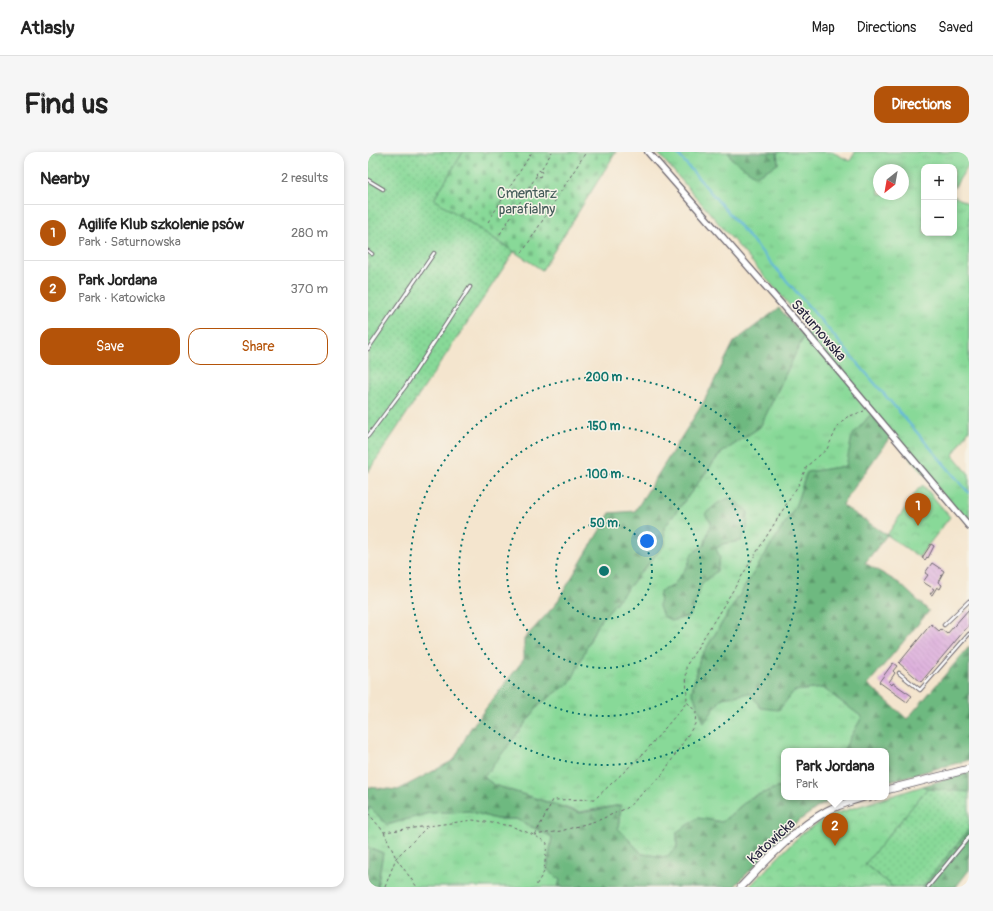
<!DOCTYPE html>
<html lang="en">
<head>
<meta charset="utf-8">
<style>
  body { margin:0; font-family:Pangolin,sans-serif; background:#f6f6f6; color:#222 }
  .controls { position:absolute; right:12px; top:12px; display:grid; overflow:hidden; border-radius:8px; box-shadow:0 2px 6px #0003 }
  .controls button { width:36px; height:36px; display:grid; place-items:center; padding:0; border:0; border-bottom:1px solid #e0e0e0; background:#fff; color:#222; font:20px sans-serif }
  .compass { position:absolute; left:505px; top:12px; width:36px; height:36px; border-radius:50%; background:#fff; box-shadow:0 2px 6px #0003; rotate:211deg }
  .you { position:absolute; left:279px; top:389px; width:14px; height:14px; margin:-10px; border:3px solid #fff; border-radius:50%; background:#1a73e8; box-shadow:0 0 0 6px #1a73e833 }
  .badge { display:grid; place-items:center; width:26px; height:26px; border-radius:50%; background:#b45309; color:#fff; font-size:13px; font-weight:700 }
  .pin { position:absolute; translate:-50% -33px; filter:drop-shadow(0 1px 2px #0008) }
  .pin::after { content:''; position:absolute; top:21px; width:14px; height:12px; background:inherit; clip-path:polygon(0 0,100% 0,50% 100%) }
  .popup { position:absolute; left:413px; top:596px; width:108px; height:52px; box-sizing:border-box; display:grid; place-content:center; border-radius:8px; background:#fff; filter:drop-shadow(0 1px 3px #0005); font-size:13px; white-space:nowrap; color:#767676 }
  .popup b { font-size:15px; color:#222 }
  .popup::after { content:''; position:absolute; left:50%; top:100%; margin-left:-8px; border:8px solid transparent; border-top-color:#fff }
  .list { margin:0; padding:0; list-style:none }
  h2 { display:flex; justify-content:space-between; align-items:center; height:52px; margin:0; padding:0 16px; font-size:17px }
  h2 small { font-size:13px; font-weight:400; color:#767676 }
  .list li { display:grid; grid-template-columns:26px 1fr auto; gap:12px; align-items:center; box-sizing:border-box; height:56px; padding:0 16px; border-top:1px solid #e0e0e0 }
  .list b { display:block; font-size:15px; white-space:nowrap }
  .list p { margin:0; font-size:13px; white-space:nowrap; color:#767676 }
  .list em { font-size:13px; font-style:normal; color:#767676 }
  .actions { display:flex; gap:8px; padding:12px 16px }
  .actions a { flex:1; padding:9px 0; border:1px solid #b45309; border-radius:12px; text-align:center; font-size:14px; color:#b45309 }
  .actions .main { background:#b45309; color:#fff }
  .map { position:relative; flex:none; width:601px; height:735px; overflow:hidden; border-radius:12px }
  header { display:flex; align-items:center; gap:24px; box-sizing:border-box; height:56px; padding:0 20px; background:#fff; border-bottom:1px solid #e0e0e0 }
  header strong { font-size:19px }
  nav { display:flex; gap:22px; margin-inline-start:auto; font-size:14px }
  .intro { display:flex; align-items:center; justify-content:space-between; box-sizing:border-box; height:96px; padding:0 24px }
  h1 { margin:0; font-size:28px }
  .button { padding:10px 18px; border-radius:12px; background:#b45309; color:#fff; font-size:14px; font-weight:700 }
  main { display:flex; gap:24px; padding:0 24px }
  aside { flex:1; background:#fff; border-radius:12px; box-shadow:0 2px 6px #0003 }
  .map>svg:first-child { display:block }
  .grass { fill:url(#grass-tufts); stroke:#557e6a; fill-rule:evenodd }
  .forest { fill:url(#forest-firs); stroke:#486e5e }
  .cemetery { fill:url(#cemetery-stones); stroke:#557e6a }
  .park { fill:url(#park-crowns); stroke:#557e6a }
  .garden { fill:url(#garden-dots); stroke:#557e6a }
  .lines { fill:none; stroke-linecap:round; stroke-linejoin:round }
  .stream { stroke:#60b6dd; stroke-width:2 }
  .building { fill:url(#building-back-hatch) }
  .service-casing { stroke:#6c666e; stroke-width:4.5 }
  .minor-casing { stroke:#6c666e; stroke-width:8 }
  .tertiary-casing { stroke:#6c666e; stroke-width:9 }
  .path { stroke:#6c666e; stroke-width:1; stroke-dasharray:3 3; stroke-linecap:butt }
  .service { stroke:#fff; stroke-width:2.5 }
  .minor { stroke:#fff; stroke-width:5.5 }
  .tertiary { stroke:#fff; stroke-width:7 }
  .ring { fill:none; stroke:#0f766e; stroke-width:2; stroke-dasharray:2 4 }
  .labels { text-anchor:middle; stroke-width:3; stroke-linejoin:round; paint-order:stroke }
  .park-label { font-size:14px; fill:#415957; stroke:#f7f3e8 }
  .street-label { font-size:14px; fill:#22223b; stroke:#f7f3e8 }
  .centre { fill:#0f766e; stroke:#f7f3e8; stroke-width:2 }
  .ring-label { font-size:12px; text-anchor:middle; font-weight:bold; fill:#0f766e; stroke:#f7f3e8; stroke-width:3; stroke-linejoin:round; paint-order:stroke }
</style>
</head>
<body>
<header>
<strong>Atlasly</strong>
<nav><a>Map</a><a>Directions</a><a>Saved</a></nav>
</header>
<div class="intro"><h1>Find us</h1><a class="button">Directions</a></div>
<main>
<aside>
<h2>Nearby<small>2 results</small></h2>
<ul class="list">
<li><span class="badge">1</span><div><b>Agilife Klub szkolenie psów</b><p>Park · Saturnowska</p></div><em>280 m</em></li>
<li><span class="badge">2</span><div><b>Park Jordana</b><p>Park · Katowicka</p></div><em>370 m</em></li>
</ul>
<div class="actions"><a class="main">Save</a><a>Share</a></div>
</aside>
<div class="map">
<svg width="601" height="735" viewBox="0 0 601 735">
  <defs>
    <pattern id="grass-tufts" width="24" height="20" patternUnits="userSpaceOnUse"><rect width="24" height="20" fill="#88d998"/><path d="M3 7l-1-3M5 7V3M7 7l1-3M15 17l-1-3M17 17v-4M19 17l1-3" fill="none" stroke="#75ba84"/></pattern>
    <pattern id="forest-firs" width="22" height="20" patternUnits="userSpaceOnUse"><rect width="22" height="20" fill="#6eb980"/><path d="M5 1l3.5 6h-7zM16 11l3.5 6h-7z" fill="#5a966a"/></pattern>
    <pattern id="cemetery-stones" width="16" height="16" patternUnits="userSpaceOnUse"><rect width="16" height="16" fill="#88d998"/><path d="M2 7V4a2 2 0 0 1 4 0v3zM10 15v-3a2 2 0 0 1 4 0v3z" fill="#75ba84"/></pattern>
    <pattern id="park-crowns" width="20" height="18" patternUnits="userSpaceOnUse"><rect width="20" height="18" fill="#88d998"/><path d="M2 6a3 3 0 1 1 6 0M12 15a3 3 0 1 1 6 0" fill="none" stroke="#75ba84"/></pattern>
    <pattern id="garden-dots" width="8" height="8" patternUnits="userSpaceOnUse"><rect width="8" height="8" fill="#88d998"/><path d="M2 2h.1M6 6h.1" fill="none" stroke="#75ba84" stroke-width="1.8" stroke-linecap="round"/></pattern>
    <pattern id="building-back-hatch" width="6" height="6" patternUnits="userSpaceOnUse"><rect width="6" height="6" fill="#deb1dd"/><path d="M-1 5l2 2M0 0l6 6M5-1l2 2" fill="none" stroke="#be98bf"/></pattern>
  </defs>
  <rect width="100%" height="100%" fill="#f7f3e8"/>
  <filter id="ink" filterUnits="userSpaceOnUse"><feTurbulence type="fractalNoise" baseFrequency=".025" numOctaves="2"/><feDisplacementMap in="SourceGraphic" scale="8" xChannelSelector="R" yChannelSelector="G"/><feConvolveMatrix kernelMatrix="1 2 1 2 8 2 1 2 1" color-interpolation-filters="sRGB"/></filter>
  <filter id="wash" filterUnits="userSpaceOnUse"><feTurbulence type="fractalNoise" baseFrequency=".012" numOctaves="4" result="noise"/><feDisplacementMap in="SourceGraphic" scale="16" xChannelSelector="R" yChannelSelector="G"/><feGaussianBlur stdDeviation="0.9" result="paint"/><feColorMatrix in="noise" values="0 0 0 0 0 0 0 0 0 0 0 0 0 0 0 0 0 1.4 0 .05"/><feComposite in="paint" operator="in"/></filter>
  <g filter="url(#wash)">
    <rect width="100%" height="100%" fill="#f4e5ce"/>
    <path class="grass" d="M289,0H360L364,7L410,12L409,0H464L482,9L487,0H601V12L586,36V15H556V81H586V44L601,52V278L585,303L601,322V372L503,262L484,284L479,314L439,320L427,355L332,506L324,539L336,570L354,546L382,541L393,556L426,539L455,536L494,565L475,599H416V633L382,646L354,670L330,666L309,680V696L298,705L274,702L250,676L253,653L211,660L126,633L116,625L172,552L203,529L229,473L297,392L296,376L352,302L392,275L436,184L442,177ZM511,18H535V42H511Z
      M2,655L19,673L61,661L101,659L128,667H148L184,685L179,717L192,728L190,735H9L15,701L0,695V659Z"/>
    <path class="forest" d="M360,0H409L410,12L388,24L364,7Z
      M411,156L436,184L392,275L352,302L296,376L297,392L229,473L203,530L172,552L116,625L126,633L212,661L253,653L250,676L274,702L298,705L309,696V680L330,666L354,670L382,646L416,633V645H469L450,655L428,671L366,735H190L192,728L179,717L184,685L148,667H128L101,659L61,661L19,673L2,655L0,659V635L30,638L86,608L102,577L156,507V487L188,452L242,361L267,359L335,251L366,190Z
      M503,262L522,285L474,353L519,383L497,411L531,431L561,459L500,532L539,567L601,495V608L518,630V599H475L494,565L455,536L426,539L411,558L393,556L382,541L354,546L336,571L324,539L332,506L427,355L439,320L478,314L484,284Z
      M361,346L370,351L380,360L379,376L373,389L355,392L348,396L352,406L349,419L334,431L322,464L304,469L295,464L291,455L292,439L305,434L320,413L324,401L336,394L343,370L337,362L350,351Z
      M601,620V640L559,637L555,634Z
      M601,677V718L588,735H554Z
      M0,695L15,701L9,735H0Z"/>
    <path class="cemetery" d="M95,0H248L174,118L66,47Z"/>
    <path class="park" d="M555,333L582,365L551,405L519,383L550,337Z
      M555,634L559,637L497,712L525,735H381L433,682L463,663Z"/>
    <path class="garden" d="M0,0H95L66,47L146,100L0,320Z
      M559,637L601,640V677L554,735H525L497,712Z"/>
    <g class="lines">
      <path class="stream" d="M308,0L601,341"/>
    </g>
    <g id="blocks">
      <path class="building" d="M563,392L566,394L560,406L559,405L557,408L554,406Z
        M564,411L576,419L570,430L574,433L572,437L569,435L564,443L562,442L566,437L555,430L560,423L557,421Z
        M601,457V473L553,530L531,511L563,472L571,479L573,477L579,482Z
        M525,511L529,514L525,519L527,521L521,530L524,533L525,531L544,544L539,550L511,530Z"/>
    </g>
  </g>
  <g filter="url(#ink)">
    <use href="#blocks" fill-opacity="0" stroke="#6c666e" stroke-width="1"/>
    <g class="lines">
      <g class="service-casing">
        <path id="service" d="M0,28L15,37
          M0,99L4,102
          M0,197L66,101
          M0,284L37,235L102,135
          M576,473L601,449
          M531,521L552,538L601,482
          M560,735L601,685"/>
      </g>
      <g class="minor-casing">
        <path id="minor" d="M280,0L436,178L601,374"/>
      </g>
      <g class="tertiary-casing">
        <path id="tertiary" d="M518,638L601,617
          M373,735C399,708 425,678 459,659C470,653 483,649 496,645"/>
      </g>
      <path class="path" d="M169,23L168,22L171,18L172,19
        M120,70L164,0
        M132,82L169,23L172,25L174,20L172,19L184,0
        M154,101L218,0
        M501,650L516,645
        M0,661L16,680L105,668L143,674L166,683L179,691L176,720L167,735
        M16,680L28,706L49,735
        M166,683L193,679L231,668L259,656L294,623L327,572L328,560L319,550L318,514L431,332L439,314L459,297L470,274L479,265L496,259
        M167,683L185,648L227,647L276,601L319,550
        M17,735L28,706L58,676"/>
      <use href="#service" class="service"/>
      <use href="#minor" class="minor"/>
      <use href="#tertiary" class="tertiary"/>
    </g>
  </g>
  <g class="ring">
    <circle cx="236" cy="419" r="48"/>
    <circle cx="236" cy="419" r="97"/>
    <circle cx="236" cy="419" r="145"/>
    <circle cx="236" cy="419" r="194"/>
  </g>
  <g class="labels">
    <g class="park-label">
      <text x="159" y="46">Cmentarz<tspan x="159" dy="16">parafialny</tspan></text>
    </g>
    <g class="street-label">
      <text transform="translate(451 178) rotate(49)" y="5">Saturnowska</text>
      <text transform="translate(403 689) rotate(-43)" y="5">Katowicka</text>
    </g>
  </g>
  <circle cx="236" cy="419" r="6" class="centre"/>
  <g class="ring-label">
    <text x="236" y="229">200 m</text>
    <text x="236" y="278">150 m</text>
    <text x="236" y="326">100 m</text>
    <text x="236" y="375">50 m</text>
  </g>
</svg>
<div class="controls">
<button>+</button>
<button>−</button>
</div>
<svg class="compass" viewBox="-18 -18 36 36"><path d="M0-13l5 13h-10z" fill="#e53935"/><path d="M0 13l5-13h-10z" fill="#767676"/></svg>
<div class="you"></div>
<div class="pin badge" style="left:550px;top:374px">1</div>
<div class="pin badge" style="left:467px;top:694px">2</div>
<div class="popup"><b>Park Jordana</b>Park</div>
</div>
</main>
</body>
</html>
